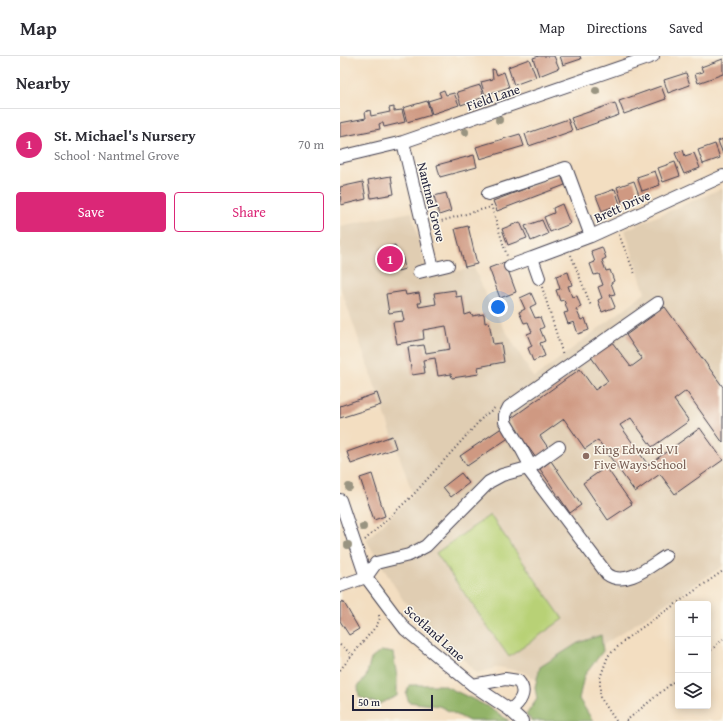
<!DOCTYPE html>
<html lang="en">
<head>
<meta charset="utf-8">
<style>
  body { margin:0; font-family:"Gentium Book Plus",serif; background:#f7f7f7; color:#2b2b33 }
  .controls { position:absolute; right:12px; bottom:12px; display:grid; overflow:hidden; border-radius:4px; box-shadow:0 2px 10px #0003 }
  .controls button { width:36px; height:36px; display:grid; place-items:center; padding:0; border:0; border-bottom:1px solid #e1e1e2; background:#fff; color:#2b2b33; font:20px sans-serif }
  .scale { position:absolute; left:12px; bottom:10px; width:81px; box-sizing:border-box; padding-left:4px; border:2px solid #22223b; border-top:0; font-size:11px; line-height:14px; white-space:nowrap; color:#22223b; -webkit-text-stroke:3px #fbf7ec; paint-order:stroke }
  .you { position:absolute; left:158px; top:251px; width:14px; height:14px; margin:-10px; border:3px solid #fff; border-radius:50%; background:#1a73e8; box-shadow:0 0 0 6px #1a73e833 }
  .badge { display:grid; place-items:center; width:26px; height:26px; border-radius:50%; background:#db2777; color:#fff; font-size:13px; font-weight:700 }
  .pin { position:absolute; translate:-50% -50%; border:2px solid #fff; box-shadow:0 1px 4px #0006 }
  .list { margin:0; padding:0; list-style:none }
  h2 { display:flex; justify-content:space-between; align-items:center; height:52px; margin:0; padding:0 16px; font-size:17px }
  h2 small { font-size:13px; font-weight:400; color:#7c7c81 }
  .list li { display:grid; grid-template-columns:26px 1fr auto; gap:12px; align-items:center; box-sizing:border-box; height:72px; padding:0 16px; border-top:1px solid #e1e1e2 }
  .list b { display:block; font-size:15px; white-space:nowrap }
  .list p { margin:0; font-size:13px; white-space:nowrap; color:#7c7c81 }
  .list em { font-size:13px; font-style:normal; color:#7c7c81 }
  .actions { display:flex; gap:8px; padding:12px 16px }
  .actions a { flex:1; padding:9px 0; border:1px solid #db2777; border-radius:4px; text-align:center; font-size:14px; color:#db2777 }
  .actions .main { background:#db2777; color:#fff }
  .icon { flex:none; width:22px; height:22px; fill:none; stroke:currentColor; stroke-width:2; stroke-linecap:round; stroke-linejoin:round }
  .map { position:relative; flex:none; width:383px; height:665px; overflow:hidden }
  header { display:flex; align-items:center; gap:24px; box-sizing:border-box; height:56px; padding:0 20px; background:#fff; border-bottom:1px solid #e1e1e2 }
  header strong { font-size:19px }
  nav { display:flex; gap:22px; margin-inline-start:auto; font-size:14px }
  main { display:flex }
  aside { flex:1; background:#fff }
  .map>svg:first-child { display:block }
  .built { fill:#e0cdb2 }
  .green { fill:#b8d176; stroke:#6d7a58 }
  .forest { fill:#92b367; stroke:#5a6a51 }
  .building { fill:#cf9982 }
  .lines { fill:none; stroke-linecap:round; stroke-linejoin:round }
  .minor-casing { stroke:#413e4f; stroke-width:14 }
  .path { stroke:#413e4f; stroke-width:2; stroke-dasharray:1 3; stroke-linecap:butt }
  .minor { stroke:#fff; stroke-width:12 }
  .tree { fill:#999481 }
  .education-dot { fill:#8d6e63; stroke:#fbf7ec; stroke-width:1.5 }
  .labels { text-anchor:middle; stroke-width:3; stroke-linejoin:round; paint-order:stroke }
  .street-label { font-size:13px; fill:#22223b; stroke:#fbf7ec }
  .education-label { font-size:13px; fill:#785e54; stroke:#fbf7ec; text-anchor:start }
</style>
</head>
<body>
<header>
<strong>Map</strong>
<nav><a>Map</a><a>Directions</a><a>Saved</a></nav>
</header>
<main>
<aside>
<h2>Nearby<small></small></h2>
<ul class="list">
<li><span class="badge">1</span><div><b>St. Michael's Nursery</b><p>School · Nantmel Grove</p></div><em>70 m</em></li>
</ul>
<div class="actions"><a class="main">Save</a><a>Share</a></div>
</aside>
<div class="map">
<svg width="383" height="665" viewBox="0 0 383 665">
  <rect width="100%" height="100%" fill="#fbf7ec"/>
  <filter id="ink" filterUnits="userSpaceOnUse"><feTurbulence type="fractalNoise" baseFrequency=".025" numOctaves="2"/><feDisplacementMap in="SourceGraphic" scale="8" xChannelSelector="R" yChannelSelector="G"/><feConvolveMatrix kernelMatrix="1 2 1 2 8 2 1 2 1" color-interpolation-filters="sRGB"/></filter>
  <filter id="wash" filterUnits="userSpaceOnUse"><feTurbulence type="fractalNoise" baseFrequency=".012" numOctaves="4" result="noise"/><feDisplacementMap in="SourceGraphic" scale="16" xChannelSelector="R" yChannelSelector="G"/><feGaussianBlur stdDeviation="0.9" result="paint"/><feColorMatrix in="noise" values="0 0 0 0 0 0 0 0 0 0 0 0 0 0 0 0 0 1.4 0 .05"/><feComposite in="paint" operator="in"/></filter>
  <g filter="url(#wash)">
    <rect width="100%" height="100%" fill="#f3dec1"/>
    <path class="built" d="M383,132V510L204,628L183,616L159,611L137,617L63,544L26,484L73,439L0,230V170L72,156L87,220L134,212L152,252L194,322L305,237L285,174Z"/>
    <path class="green" d="M150,459L223,563L169,601L96,497Z"/>
    <path class="forest" d="M261,579L263,595L244,620L239,643L253,665H193L186,659L197,643L195,631L200,611L238,587Z
      M41,595L53,597L57,621V640L39,648L19,641L18,630L26,621L31,603Z
      M69,629H103L151,652L169,665H129L99,650L69,646L66,638Z"/>
    <g id="blocks">
      <path class="building" d="M199,0H214L219,12L199,20L193,2Z
        M220,0H240L241,3L223,9Z
        M189,3L196,21L174,29L168,11Z
        M383,3V18L358,27L355,18L363,16L361,11Z
        M152,13L155,14L157,19L164,16L169,31L145,39L141,26L153,23Z
        M346,17L350,29L328,37L324,24Z
        M140,29L144,41L121,49L117,36Z
        M321,30L326,43L284,58L279,45Z
        M104,34L106,39L114,37L119,49L92,58L88,45L101,41L99,36Z
        M87,45L91,59L67,66L63,52Z
        M275,47L279,59L236,74L231,62Z
        M54,51V55L62,54L65,66L44,71L43,67H41L39,68L40,73L0,81V67L26,62L25,56L30,54L31,60L50,56L49,52Z
        M228,63L232,75L189,90L185,78Z
        M180,78L184,90L140,103L136,91Z
        M383,83V98L378,85Z
        M375,88L380,102L363,108L358,94Z
        M343,94L345,100L354,97L360,112L344,118L335,97Z
        M134,99L137,111L100,121L97,109Z
        M335,106L340,120L323,126L318,112Z
        M315,115L320,129L302,135L297,121Z
        M221,119L225,129L157,155L153,145Z
        M51,120L54,138L31,142L28,124Z
        M294,125L299,139L282,146L277,131Z
        M23,126L26,143L1,149L0,131Z
        M275,133L280,148L262,155L256,140Z
        M106,137L111,155L99,159L94,140Z
        M222,148L230,168L210,176L204,161L214,157L213,152Z
        M202,164L208,178L191,185L185,170Z
        M180,166L187,182L168,189L162,173Z
        M128,170L137,208L125,211L115,173Z
        M55,189L58,200L62,199L65,213L47,218L40,193Z
        M262,191L266,202L262,204L266,215L270,214L274,225L271,227L275,238L270,239L275,251L262,256L258,244L262,242L258,231L263,229L259,218L254,219L250,208L255,206L251,195Z
        M165,206L176,236L160,242L149,212Z
        M228,216L232,229L228,230L232,241L237,240L241,251L236,253L241,264L245,262L249,274L238,278L234,266L228,268L224,257L228,256L224,244L220,245L216,234L220,233L216,220Z
        M115,234L116,241L122,240L125,259L131,257L132,260L144,258L145,267L149,266L153,288L161,287L164,306L138,311L139,318L112,322L111,318L98,320L95,302L83,304L85,317L72,319L68,291L84,289L86,297L110,293L106,270L83,274L84,283L57,288L53,266L64,265L62,255L49,257L46,238L65,235L66,239L79,237L81,247H78L79,251L96,248L94,237Z
        M191,237L196,248L190,251L195,262L200,261L204,271L200,273L205,285L200,287L205,300L193,305L188,292L192,290L187,278L192,276L188,266L184,267L179,256L185,253L180,242Z
        M325,251L383,331V387L346,335L334,344L349,365L312,391L291,362L280,369L308,409L360,372L383,404L335,438L320,418L295,436L258,384L245,393L224,363L200,380L209,393L196,402L169,364L240,313L255,334L268,325L251,301L272,286L291,311L302,303L286,279Z
        M37,337L41,349L0,362V350Z
        M163,371L170,381L127,410L120,400Z
        M52,380L56,392L11,408L7,396Z
        M211,405L241,449L230,457L200,413Z
        M266,411L292,448L268,464L243,427Z
        M121,417L129,427L111,441L103,431Z
        M32,418L45,460L34,464L20,422Z
        M3,545L19,573L9,579L0,565V547Z"/>
    </g>
  </g>
  <g filter="url(#ink)">
    <use href="#blocks" fill-opacity="0" stroke="#413e4f" stroke-width="1"/>
    <g class="lines">
      <g class="minor-casing">
        <path id="minor" d="M63,86L93,212
          M0,101L63,86L313,0
          M148,138L226,112L251,180
          M170,210L192,202
          M79,216L108,209
          M199,222L192,202L251,180L383,120
          M191,411L182,394L165,366V359L169,351L318,247
          M187,412L267,518C285,532 310,510 326,500
          M0,444L26,521L65,573L133,629L170,654L182,665
          M26,521L36,507L69,499L86,490L149,426L162,419L191,411L219,391
          M0,530L26,521
          M133,629L165,623L178,625C188,636 180,647 170,654"/>
      </g>
      <path class="path" d="M151,149L167,200
        M94,167L151,151
        M279,179L295,218
        M231,199L251,250
        M202,231L223,299
        M25,484L73,439L144,360L156,351
        M0,589L13,599
        M368,597L383,583
        M0,614L37,569L40,562L38,557
        M276,665L260,641V622L268,600L287,582L383,515
        M286,665L338,622"/>
      <use href="#minor" class="minor"/>
    </g>
    <g class="tree">
      <circle cx="256" cy="35" r="4"/>
      <circle cx="159" cy="64" r="4"/>
      <circle cx="125" cy="76" r="4"/>
      <circle cx="9" cy="431" r="4"/>
      <circle cx="23" cy="471" r="4"/>
      <circle cx="8" cy="489" r="4"/>
    </g>
  </g>
  <circle class="education-dot" cx="246" cy="400" r="4"/>
  <g class="labels">
    <g class="street-label">
      <text transform="translate(153 41) rotate(-19)" y="5">Field Lane</text>
      <text transform="translate(92 146) rotate(76)" y="5">Nantmel Grove</text>
      <text transform="translate(282 150) rotate(-24)" y="5">Brett Drive</text>
      <text transform="translate(95 577) rotate(42)" y="5">Scotland Lane</text>
    </g>
    <g class="education-label">
      <text x="254" y="398">King Edward VI<tspan x="254" dy="15">Five Ways School</tspan></text>
    </g>
  </g>
</svg>
<div class="controls">
<button>+</button>
<button>−</button>
<button><svg class="icon" aria-label="layers" viewBox="0 0 24 24"><path d="M12 4l9 5-9 5-9-5zM3 14l9 5 9-5"/></svg></button>
</div>
<div class="scale">50 m</div>
<div class="you"></div>
<div class="pin badge" style="left:50px;top:203px">1</div>
</div>
</main>
</body>
</html>
